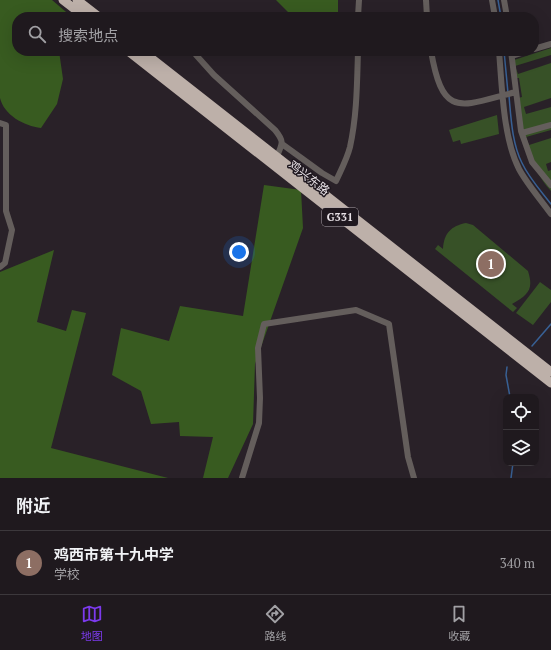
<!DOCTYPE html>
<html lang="zh">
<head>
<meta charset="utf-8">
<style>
  body { margin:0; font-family:"PT Serif","Noto Sans SC",serif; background:#2c262b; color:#f1f3f6 }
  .controls { position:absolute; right:12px; bottom:12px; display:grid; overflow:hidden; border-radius:8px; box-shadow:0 4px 16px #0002 }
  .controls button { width:36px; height:36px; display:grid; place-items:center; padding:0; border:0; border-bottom:1px solid #3c383c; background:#1f191e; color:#f1f3f6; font:20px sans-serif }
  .you { position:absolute; left:239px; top:252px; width:14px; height:14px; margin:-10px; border:3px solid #fff; border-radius:50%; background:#1a73e8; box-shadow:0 0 0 6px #1a73e833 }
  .badge { display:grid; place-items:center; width:26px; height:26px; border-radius:50%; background:#7c3aed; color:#fff; font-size:13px; font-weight:700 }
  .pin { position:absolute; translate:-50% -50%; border:2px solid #fff; box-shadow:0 1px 4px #0006 }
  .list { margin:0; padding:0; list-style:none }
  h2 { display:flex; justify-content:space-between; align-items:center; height:52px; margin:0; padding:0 16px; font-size:17px }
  h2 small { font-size:13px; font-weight:400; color:#a1a0a4 }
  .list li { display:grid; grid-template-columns:26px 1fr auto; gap:12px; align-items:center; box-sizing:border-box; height:64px; padding:0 16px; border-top:1px solid #3c383c }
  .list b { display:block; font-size:15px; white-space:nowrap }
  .list p { margin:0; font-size:13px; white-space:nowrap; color:#a1a0a4 }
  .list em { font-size:13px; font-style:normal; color:#a1a0a4 }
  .icon { flex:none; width:22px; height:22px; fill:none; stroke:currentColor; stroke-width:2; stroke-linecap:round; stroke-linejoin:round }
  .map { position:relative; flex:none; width:551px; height:478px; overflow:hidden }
  .search { position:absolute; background:#1f191e; box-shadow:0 4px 16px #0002; left:12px; right:12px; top:12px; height:44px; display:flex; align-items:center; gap:10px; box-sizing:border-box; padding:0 14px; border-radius:16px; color:#a1a0a4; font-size:15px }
  .sheet { height:116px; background:#1f191e }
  nav { display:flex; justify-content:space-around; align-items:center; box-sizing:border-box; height:56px; border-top:1px solid #3c383c; background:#1f191e; font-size:11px; color:#a1a0a4 }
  nav a { display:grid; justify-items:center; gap:2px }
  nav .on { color:#7c3aed }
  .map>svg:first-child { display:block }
  .green { fill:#375127 }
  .forest { fill:#385b20 }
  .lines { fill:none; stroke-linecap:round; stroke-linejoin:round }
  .stream { stroke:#386094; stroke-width:1.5 }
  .minor { stroke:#645e5c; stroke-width:6 }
  .highway { stroke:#bdb0a9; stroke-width:9 }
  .labels { text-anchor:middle; stroke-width:3; stroke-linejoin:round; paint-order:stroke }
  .shield { fill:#1f181f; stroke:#aca5ab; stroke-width:1 }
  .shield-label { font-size:11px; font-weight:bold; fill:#e8e2e7 }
  .street-label { font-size:12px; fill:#e8e2e7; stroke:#1f181f }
</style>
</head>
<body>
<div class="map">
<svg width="551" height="478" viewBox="0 0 551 478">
  <rect width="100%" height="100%" fill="#292128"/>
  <path class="green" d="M551,48V55L515,66L518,74L551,63V98L524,107L526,114L551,107V130L526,137L529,145L551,138V162L546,164L548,171L551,170V191C528,166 523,131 518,98L522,97L519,78H515L514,60Z
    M497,115L499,134L461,144L460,140L453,142L449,130Z
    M466,223L473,225L528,271C534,290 528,295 512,304L517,308L513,312L435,249L438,245L443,249C444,233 451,226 466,223Z
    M540,282L551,290V302L533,325L516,313Z"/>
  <path class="forest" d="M0,0H52L72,17H17V51H59L63,79L57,104L41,128C24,126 4,115 0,98Z
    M276,0H338V14L323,17H299L298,14H290Z
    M264,185L301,190L303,228L255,364L253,424L228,478H203L213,437L180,436L179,422L151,424L141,391L112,375L121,328L169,341L180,306L243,316Z
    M54,250L37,322L66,331L72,310L86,313L51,448L168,478H0V272Z"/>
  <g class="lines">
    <path class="stream" d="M498,0L501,17
      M504,51L508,93
      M509,96C511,118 512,143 522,163C529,178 541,191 551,204
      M532,346L551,324
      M507,367L506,375L510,397
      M511,478L513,463"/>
    <path class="minor" d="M426,0L427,17
      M492,0L495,17
      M504,0L507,17
      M358,17L359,0
      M534,49L551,44
      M431,51C443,120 460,106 516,92
      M499,51C502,86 503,138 519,169C527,184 541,200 551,214
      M511,51L521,131L532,162L551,185
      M196,55L214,75L275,130C284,141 283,143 277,156
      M512,56L528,51
      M0,123L6,125V211L12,230L5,263L0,267
      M522,133L551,125
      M282,144L322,173L336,181C341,170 347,159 350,147C357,115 357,83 358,51
      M242,478L259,423L260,398L258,348L264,324L356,310L389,324L408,457L414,478"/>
    <path class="highway" d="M63,0L85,17
      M77,0L99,17
      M128,51L551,383
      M142,51L551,372"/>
  </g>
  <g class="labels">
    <rect class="shield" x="322" y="208" width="36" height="18" rx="3"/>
    <g class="shield-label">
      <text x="340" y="221">G331</text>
    </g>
    <g class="street-label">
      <text transform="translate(309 178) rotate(38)" y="4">鸡兴东路</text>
    </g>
  </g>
</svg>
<div class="controls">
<button><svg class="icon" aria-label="locate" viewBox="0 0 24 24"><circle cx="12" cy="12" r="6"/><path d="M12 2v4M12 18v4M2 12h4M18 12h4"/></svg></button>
<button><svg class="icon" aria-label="layers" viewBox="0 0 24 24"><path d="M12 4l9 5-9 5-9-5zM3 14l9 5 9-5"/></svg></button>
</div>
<div class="you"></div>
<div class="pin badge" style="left:491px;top:264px;background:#8d6e63">1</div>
<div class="search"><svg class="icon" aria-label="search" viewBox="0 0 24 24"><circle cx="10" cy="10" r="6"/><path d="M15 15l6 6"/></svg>搜索地点</div>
</div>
<section class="sheet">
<h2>附近<small></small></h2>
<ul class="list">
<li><span class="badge" style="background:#8d6e63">1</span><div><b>鸡西市第十九中学</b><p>学校</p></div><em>340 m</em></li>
</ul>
</section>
<nav>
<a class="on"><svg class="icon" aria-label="map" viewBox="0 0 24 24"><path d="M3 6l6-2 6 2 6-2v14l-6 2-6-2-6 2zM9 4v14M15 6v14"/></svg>地图</a>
<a><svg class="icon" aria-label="directions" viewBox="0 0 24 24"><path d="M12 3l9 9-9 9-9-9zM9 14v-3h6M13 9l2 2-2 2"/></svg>路线</a>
<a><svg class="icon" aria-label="saved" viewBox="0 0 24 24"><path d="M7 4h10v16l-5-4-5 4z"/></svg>收藏</a>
</nav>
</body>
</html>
